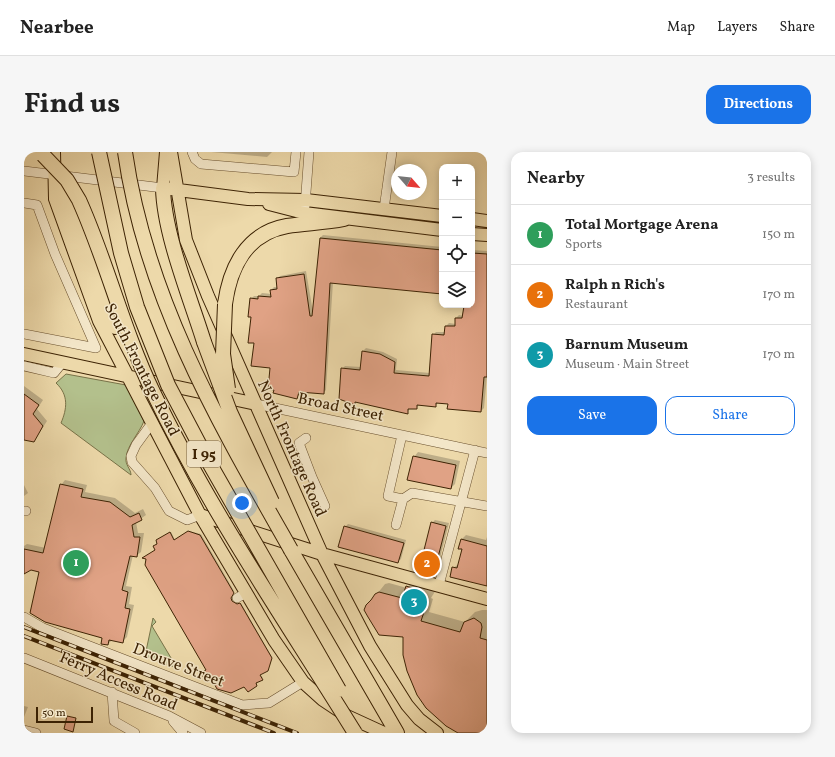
<!DOCTYPE html>
<html lang="en">
<head>
<meta charset="utf-8">
<style>
  body { margin:0; font-family:Vollkorn,serif; background:#f6f6f6; color:#222 }
  .controls { position:absolute; right:12px; top:12px; display:grid; overflow:hidden; border-radius:8px; box-shadow:0 2px 10px #0003 }
  .controls button { width:36px; height:36px; display:grid; place-items:center; padding:0; border:0; border-bottom:1px solid #e0e0e0; background:#fff; color:#222; font:20px sans-serif }
  .compass { position:absolute; left:367px; top:12px; width:36px; height:36px; border-radius:50%; background:#fff; box-shadow:0 2px 10px #0003; rotate:118deg }
  .scale { position:absolute; left:12px; bottom:10px; width:57px; box-sizing:border-box; padding-left:4px; border:2px solid #3d2304; border-top:0; font-size:11px; line-height:14px; white-space:nowrap; color:#3d2304; -webkit-text-stroke:3px #f3e6c8; paint-order:stroke }
  .you { position:absolute; left:218px; top:351px; width:14px; height:14px; margin:-10px; border:3px solid #fff; border-radius:50%; background:#1a73e8; box-shadow:0 0 0 6px #1a73e833 }
  .badge { display:grid; place-items:center; width:26px; height:26px; border-radius:50%; background:#1a73e8; color:#fff; font-size:13px; font-weight:700 }
  .pin { position:absolute; translate:-50% -50%; border:2px solid #fff; box-shadow:0 1px 4px #0006 }
  .list { margin:0; padding:0; list-style:none }
  h2 { display:flex; justify-content:space-between; align-items:center; height:52px; margin:0; padding:0 16px; font-size:17px }
  h2 small { font-size:13px; font-weight:400; color:#767676 }
  .list li { display:grid; grid-template-columns:26px 1fr auto; gap:12px; align-items:center; box-sizing:border-box; height:60px; padding:0 16px; border-top:1px solid #e0e0e0 }
  .list b { display:block; font-size:15px; white-space:nowrap }
  .list p { margin:0; font-size:13px; white-space:nowrap; color:#767676 }
  .list em { font-size:13px; font-style:normal; color:#767676 }
  .actions { display:flex; gap:8px; padding:12px 16px }
  .actions a { flex:1; padding:9px 0; border:1px solid #1a73e8; border-radius:12px; text-align:center; font-size:14px; color:#1a73e8 }
  .actions .main { background:#1a73e8; color:#fff }
  .icon { flex:none; width:22px; height:22px; fill:none; stroke:currentColor; stroke-width:2; stroke-linecap:round; stroke-linejoin:round }
  .map { position:relative; flex:none; width:463px; height:581px; overflow:hidden; border-radius:12px }
  header { display:flex; align-items:center; gap:24px; box-sizing:border-box; height:56px; padding:0 20px; background:#fff; border-bottom:1px solid #e0e0e0 }
  header strong { font-size:19px }
  nav { display:flex; gap:22px; margin-inline-start:auto; font-size:14px }
  .intro { display:flex; align-items:center; justify-content:space-between; box-sizing:border-box; height:96px; padding:0 24px }
  h1 { margin:0; font-size:28px }
  .button { padding:10px 18px; border-radius:12px; background:#1a73e8; color:#fff; font-size:14px; font-weight:700 }
  main { display:flex; gap:24px; padding:0 24px }
  aside { flex:1; background:#fff; border-radius:12px; box-shadow:0 2px 10px #0003 }
  .map>svg:first-child { display:block }
  .green { fill:#b3c08c; stroke:#787248 }
  .shadow { fill:#0003 }
  .building { fill:#e0a285; stroke:#3d2304 }
  .lines { fill:none; stroke-linecap:round; stroke-linejoin:round }
  .minor-casing { stroke:#69502e; stroke-width:10 }
  .major-casing { stroke:#3d2304; stroke-width:14 }
  .highway-casing { stroke:#3d2304; stroke-width:16 }
  .minor { stroke:#f3e6c8; stroke-width:9 }
  .major { stroke:#edd9aa; stroke-width:12 }
  .highway { stroke:#edd9aa; stroke-width:14 }
  .rail-casing { stroke:#3d2304; stroke-width:4 }
  .rail { stroke:#f3e6c8; stroke-width:2.5; stroke-dasharray:8; stroke-linecap:butt }
  .highway-bridge-casing { stroke:#3d2304; stroke-width:16; stroke-linecap:butt }
  .highway-bridge { stroke:#edd9aa; stroke-width:14 }
  .labels { text-anchor:middle; stroke-width:3; stroke-linejoin:round; paint-order:stroke }
  .shield { fill:#f3e6c8; stroke:#745e3f; stroke-width:1 }
  .shield-label { font-size:15px; font-weight:bold; fill:#3d2304 }
  .street-label { font-size:16px; fill:#3d2304; stroke:#f3e6c8 }
</style>
</head>
<body>
<header>
<strong>Nearbee</strong>
<nav><a>Map</a><a>Layers</a><a>Share</a></nav>
</header>
<div class="intro"><h1>Find us</h1><a class="button">Directions</a></div>
<main>
<div class="map">
<svg width="463" height="581" viewBox="0 0 463 581">
  <rect width="100%" height="100%" fill="#edd9aa"/>
  <filter id="stains"><feTurbulence type="fractalNoise" baseFrequency=".005" numOctaves="4"/><feColorMatrix values="0 0 0 0 .2 0 0 0 0 .09 0 0 0 0 .02 0 0 0 .5 -.17"/></filter>
  <radialGradient id="worn" r=".72"><stop offset=".6" stop-color="#630" stop-opacity="0"/><stop offset="1" stop-color="#630" stop-opacity=".3"/></radialGradient>
  <path class="green" d="M42,222L102,233L120,269C115,282 103,293 102,306C101,313 107,317 107,323L37,271C43,257 45,243 32,231Z
    M129,466L132,470L128,474L153,516L121,504Z"/>
  <path class="shadow" d="M187,0H260H248L243,5Z
    M299,83L418,95V141L309,130L302,238L299,241L277,239L273,246L231,190L227,147L230,144H235L238,141L248,142L247,138L250,135H254L253,127L256,124L282,119L289,160L296,86Z
    M448,98L463,99V224L460,256L457,259L425,251H414L411,254L395,253L392,256H386L383,261L332,250L331,251L318,217L321,214L337,215L339,199L342,196L359,200L373,207L372,218L406,221L409,183L412,180H421L422,174L425,171L432,172V166L435,163L440,164L441,153H448Z
    M0,234L19,248L13,257L23,269L10,289L0,286Z
    M394,300L436,309L431,332L427,336L390,305Z
    M41,328L63,333L61,340L91,346L111,361L119,357L122,363L112,370L114,381H120L117,400L112,404L109,403L102,434L108,435L105,452L110,453L103,485L99,489L89,487L84,492L17,419L7,417L0,421V394L3,392L22,396L37,333Z
    M0,333L4,341L0,344Z
    M411,368L425,371L413,417L409,420L408,371Z
    M324,372L382,388L377,407L373,410L321,375Z
    M165,379L177,382L210,439L207,444L208,449L214,452L217,451L248,505L244,517L236,522L239,526L233,530V533H220L183,518L132,398L134,388L147,380L151,388Z
    M442,383L462,388L463,385V434L429,416L435,412L439,396L438,387Z
    M393,425L412,438L407,446L409,447L405,460L441,470L451,460L458,458H463V581H438L380,484L349,447L361,432L365,431L383,436Z
    M0,554L4,555L0,565Z"/>
  <path class="building" d="M296,86L418,98V142L306,131L300,242L275,240L273,247L249,241L250,238L244,237L246,216L227,214L230,191H224L227,165H224L226,146L234,147V144L247,145L246,138L253,137L252,126L280,122L286,164H288Z
    M448,101L463,102V225H460L457,260L423,257L424,252L412,251V255L393,253V257H384V262L331,250V253L315,247L317,216L336,218L338,199L356,202L371,210L370,221L405,224L408,182L420,183L421,174H431V166H438L440,154H448Z
    M0,242L15,253L9,262L19,274L10,290L0,288Z
    M389,304L432,313L427,337L383,328Z
    M36,332L59,337L57,345L86,350L106,365L115,361L118,368L108,373L110,385H116L113,405L106,404L98,438L104,440L101,456L106,457L99,491L85,488L84,493L77,492L78,486L21,470L6,461L15,420L7,418L0,422V397L19,401Z
    M407,370L422,374L410,421L395,418Z
    M320,374L380,391L374,411L314,395Z
    M164,379L176,383L210,441L207,446L208,449L213,452L216,451L248,506L244,519L236,523L239,528L232,531L233,534L224,540L220,535L207,541L193,537L186,524L181,528L177,521L182,518L121,413L122,407L118,406L131,398L129,394L133,392L132,388L146,380L150,388Z
    M437,387L463,394V434L426,425L428,415L433,416L438,397H434Z
    M382,434L388,436L386,441L397,439L401,441L403,445L399,456L401,457L397,469L436,480L440,470L450,466L457,471L458,475L456,486L463,488V581H434L422,574L402,556L393,543L383,519L379,503V485L355,483L344,465L340,458L342,453L347,448L351,442L355,440L378,446Z
    M43,564L52,566L49,580L40,577Z"/>
  <g class="lines">
    <g class="minor-casing">
      <path id="minor" d="M168,0L171,7L177,12L270,20L272,0
        M0,19L139,36
        M0,51L13,53L31,102L72,196L0,182
        M281,54L285,0
        M360,57L368,0
        M0,214L30,221L39,210
        M232,252L463,301
        M128,271L112,293L107,304L108,310L131,336L145,359L163,368L176,363
        M282,286L275,291L288,325L301,354
        M379,347L388,341L463,354
        M0,359H2
        M372,373L379,347L364,344L378,283
        M415,433L451,298
        M213,446L222,441
        M0,465L19,476L218,553L245,551L279,530
        M0,506L145,564L177,581
        M88,540L90,569L111,581
        M149,569L159,581
        M0,578L12,581"/>
    </g>
    <g class="major-casing">
      <path id="major" d="M30,0L31,47L75,169L176,363L250,488L279,530L299,548L323,564L360,581
        M142,0L139,36L224,47L282,48L418,64
        M147,0L162,88L184,144L298,402L346,494L383,553L395,567L413,581
        M245,52L280,61L418,78
        M448,67L463,69
        M448,82L463,83
        M0,202L232,252
        M176,363L298,402L463,447"/>
    </g>
    <g class="highway-casing">
      <path id="highway" d="M32,22C53,72 68,125 91,175
        M139,36C140,82 166,145 180,190
        M201,152C206,115 223,81 263,74C282,71 301,71 320,67
        M267,398L373,581"/>
    </g>
    <use href="#minor" class="minor"/>
    <use href="#major" class="major"/>
    <use href="#highway" class="highway"/>
    <g class="rail-casing">
      <path id="rail" d="M0,475L273,581
        M0,484L250,581"/>
    </g>
    <use href="#rail" class="rail"/>
    <g class="highway-bridge-casing">
      <path id="highway-bridge" d="M75,0L97,101L113,155L144,233L183,307L315,538
        M101,0C122,147 195,271 267,398
        M19,3L43,28L55,48C83,110 99,178 129,240C186,359 262,469 331,581
        M201,152L199,202L204,237
        M180,190L206,260L248,350"/>
    </g>
    <use href="#highway-bridge" class="highway-bridge"/>
  </g>
  <g class="labels">
    <rect class="shield" x="163" y="289" width="34" height="26" rx="3"/>
    <g class="shield-label">
      <text x="180" y="307">I 95</text>
    </g>
    <g class="street-label">
      <text transform="translate(119 217) rotate(63)" y="6">South Frontage Road</text>
      <text transform="translate(317 254) rotate(12)" y="6">Broad Street</text>
      <text transform="translate(269 296) rotate(66)" y="6">North Frontage Road</text>
      <text transform="translate(155 512) rotate(21)" y="6">Drouve Street</text>
      <text transform="translate(95 528) rotate(23)" y="6">Ferry Access Road</text>
    </g>
  </g>
  <rect width="100%" height="100%" filter="url(#stains)"/>
  <rect width="100%" height="100%" fill="url(#worn)"/>
</svg>
<div class="controls">
<button>+</button>
<button>−</button>
<button><svg class="icon" aria-label="locate" viewBox="0 0 24 24"><circle cx="12" cy="12" r="6"/><path d="M12 2v4M12 18v4M2 12h4M18 12h4"/></svg></button>
<button><svg class="icon" aria-label="layers" viewBox="0 0 24 24"><path d="M12 4l9 5-9 5-9-5zM3 14l9 5 9-5"/></svg></button>
</div>
<svg class="compass" viewBox="-18 -18 36 36"><path d="M0-13l5 13h-10z" fill="#e53935"/><path d="M0 13l5-13h-10z" fill="#767676"/></svg>
<div class="scale">50 m</div>
<div class="you"></div>
<div class="pin badge" style="left:52px;top:411px;background:#2e9e5b">1</div>
<div class="pin badge" style="left:403px;top:412px;background:#e8710a">2</div>
<div class="pin badge" style="left:390px;top:450px;background:#0f9aa8">3</div>
</div>
<aside>
<h2>Nearby<small>3 results</small></h2>
<ul class="list">
<li><span class="badge" style="background:#2e9e5b">1</span><div><b>Total Mortgage Arena</b><p>Sports</p></div><em>150 m</em></li>
<li><span class="badge" style="background:#e8710a">2</span><div><b>Ralph n Rich's</b><p>Restaurant</p></div><em>170 m</em></li>
<li><span class="badge" style="background:#0f9aa8">3</span><div><b>Barnum Museum</b><p>Museum · Main Street</p></div><em>170 m</em></li>
</ul>
<div class="actions"><a class="main">Save</a><a>Share</a></div>
</aside>
</main>
</body>
</html>
